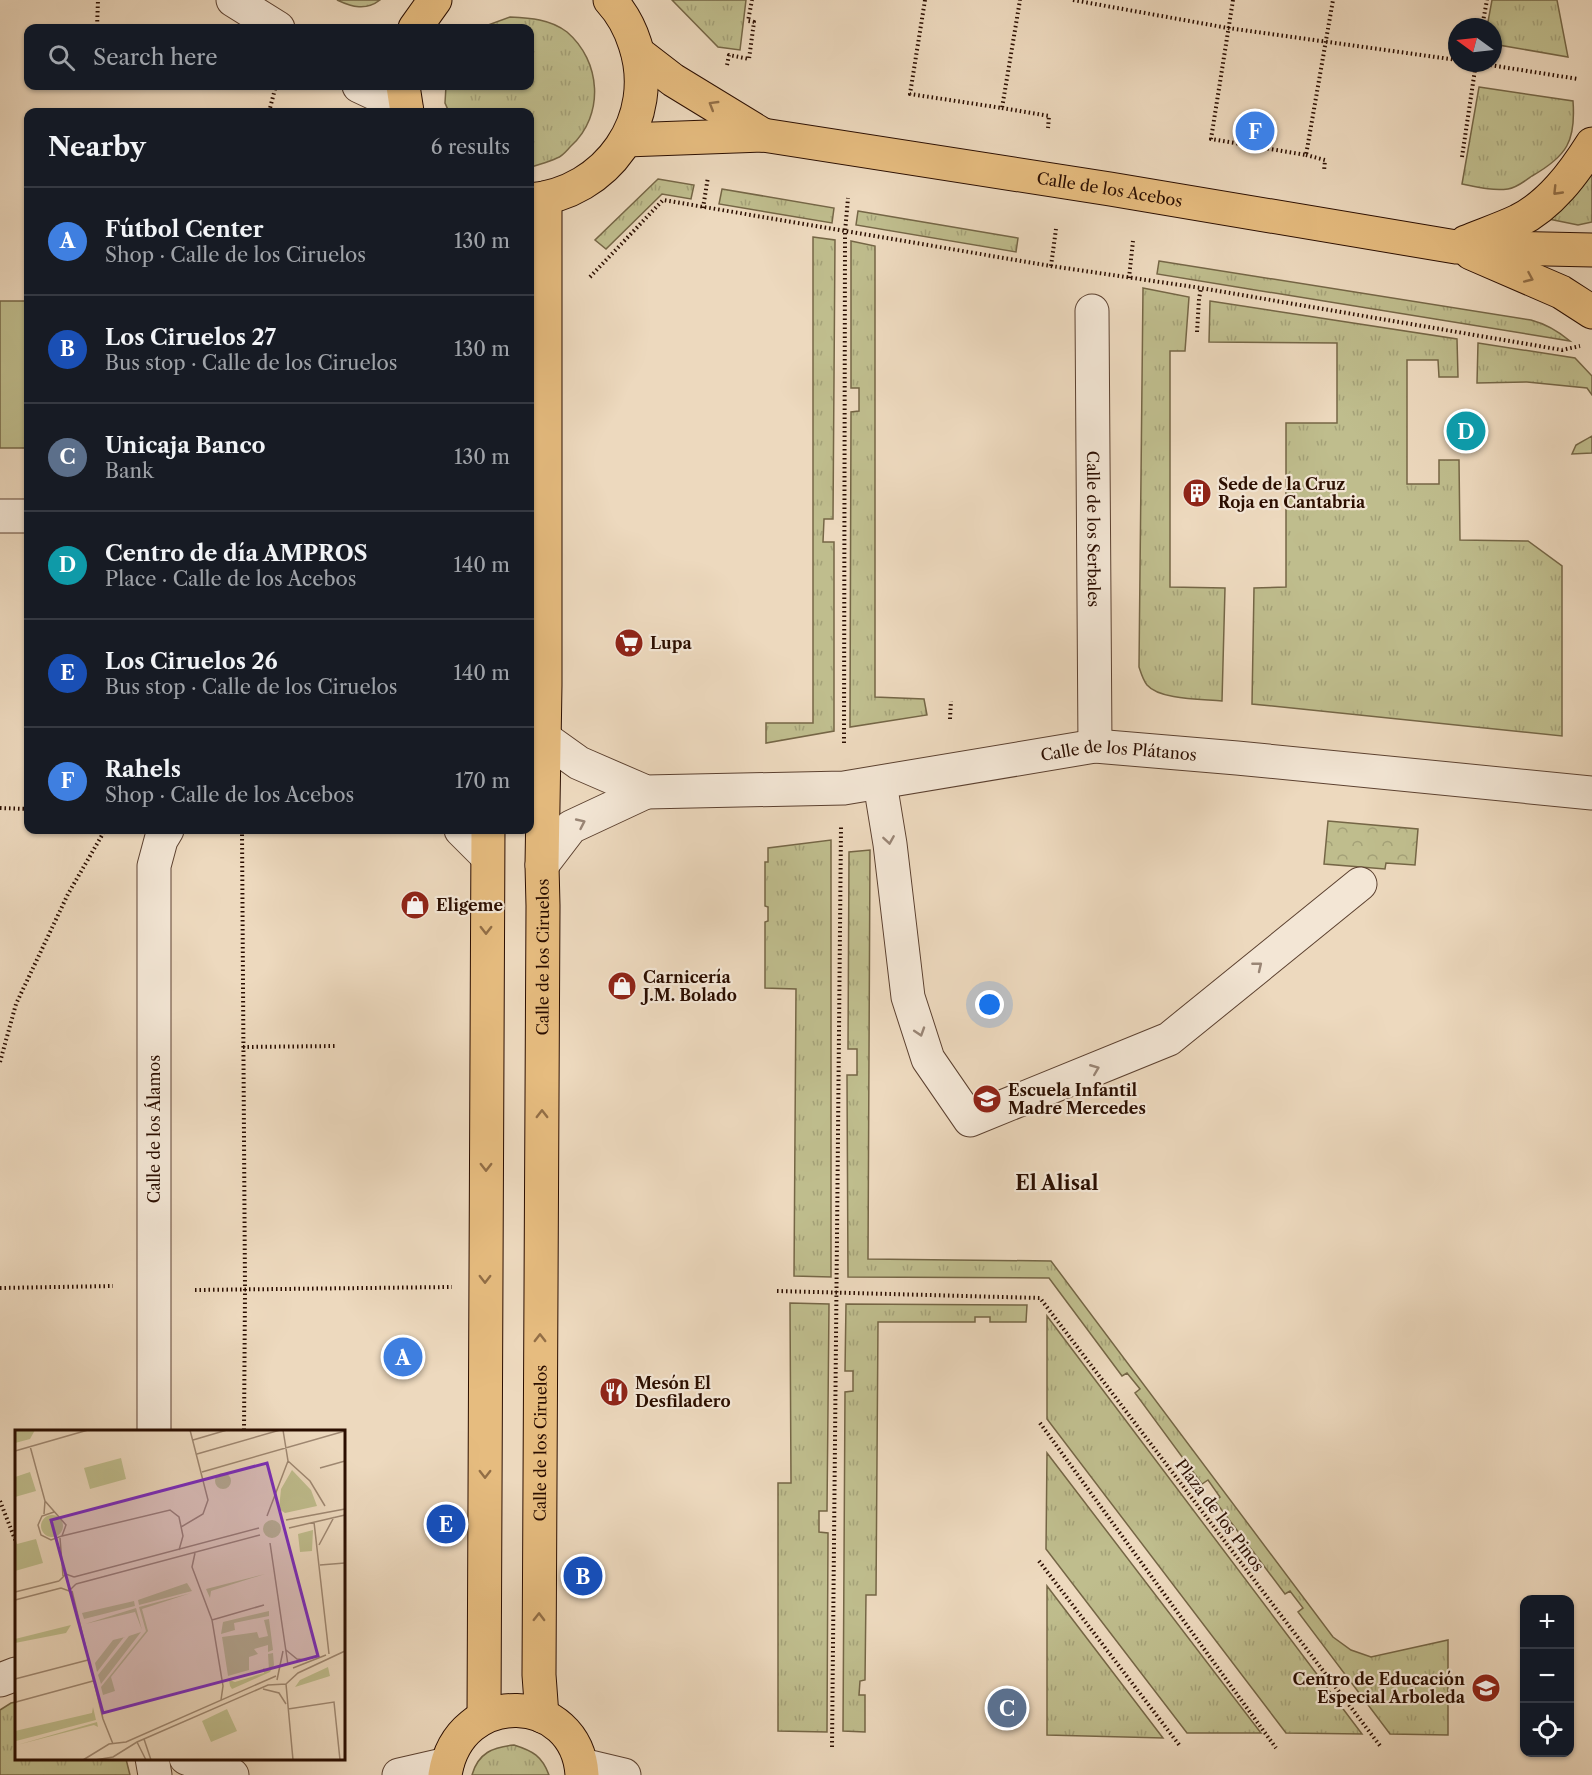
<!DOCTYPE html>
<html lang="en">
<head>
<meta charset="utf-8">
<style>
  body { margin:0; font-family:"Libre Caslon Text",serif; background:#20242c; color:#f1f3f6 }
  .controls { position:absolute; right:18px; bottom:18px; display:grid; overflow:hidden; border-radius:12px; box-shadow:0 2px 4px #0004 }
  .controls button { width:54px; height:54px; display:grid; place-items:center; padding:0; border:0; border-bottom:2px solid #363941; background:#171b24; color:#f1f3f6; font:30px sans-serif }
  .compass { position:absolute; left:1448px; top:18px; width:54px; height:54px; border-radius:50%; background:#171b24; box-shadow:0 2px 4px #0004; rotate:285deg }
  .you { position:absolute; left:990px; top:1005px; width:21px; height:21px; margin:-15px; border:4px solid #fff; border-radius:50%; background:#1a73e8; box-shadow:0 0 0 9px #1a73e833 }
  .badge { display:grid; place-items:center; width:39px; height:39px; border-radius:50%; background:#c59692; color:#fff; font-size:20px; font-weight:700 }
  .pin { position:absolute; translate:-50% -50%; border:3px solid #fff; box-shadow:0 2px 6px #0006 }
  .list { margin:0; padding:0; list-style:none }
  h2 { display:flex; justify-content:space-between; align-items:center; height:78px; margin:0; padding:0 24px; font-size:26px }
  h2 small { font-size:20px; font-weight:400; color:#9ea1a6 }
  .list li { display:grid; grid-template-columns:39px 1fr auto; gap:18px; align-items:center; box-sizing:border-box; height:108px; padding:0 24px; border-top:2px solid #363941 }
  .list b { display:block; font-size:22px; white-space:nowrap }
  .list p { margin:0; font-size:20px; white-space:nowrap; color:#9ea1a6 }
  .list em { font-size:20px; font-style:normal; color:#9ea1a6 }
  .icon { flex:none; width:33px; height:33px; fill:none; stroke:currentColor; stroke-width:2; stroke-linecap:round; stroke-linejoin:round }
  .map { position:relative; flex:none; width:1592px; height:1775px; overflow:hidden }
  .search { position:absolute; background:#171b24; box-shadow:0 2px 4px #0004; left:24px; top:24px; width:510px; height:66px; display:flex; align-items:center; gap:15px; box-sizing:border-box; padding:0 21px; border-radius:12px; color:#9ea1a6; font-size:22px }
  .panel { position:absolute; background:#171b24; box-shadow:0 2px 4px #0004; left:24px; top:108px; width:510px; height:726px; border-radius:12px }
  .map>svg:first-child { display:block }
  .grass { fill:url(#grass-tufts); stroke:#756646; stroke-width:1.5 }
  .forest { fill:url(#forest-crowns); stroke:#756646; stroke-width:1.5 }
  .pitch { fill:#bfbd8d; stroke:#756646; stroke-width:1.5 }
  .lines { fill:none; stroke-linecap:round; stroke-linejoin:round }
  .minor-casing { stroke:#5c4130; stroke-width:35 }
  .major-casing { stroke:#2b0e00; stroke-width:35 }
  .path { stroke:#2b0e00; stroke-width:4; stroke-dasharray:1.5 3; stroke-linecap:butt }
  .minor { stroke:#f3e6d5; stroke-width:33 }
  .major { stroke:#e6bc7f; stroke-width:33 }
  .oneway { stroke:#926e46 }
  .oneway2 { stroke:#998575 }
  .labels { text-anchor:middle; stroke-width:4.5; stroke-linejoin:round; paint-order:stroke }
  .street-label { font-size:16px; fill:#2b0e00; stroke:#f3e6d5 }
  .poi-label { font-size:16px; font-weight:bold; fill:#2b0e00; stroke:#f3e6d5; text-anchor:start }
  .quarter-label { font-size:20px; font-weight:bold; fill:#2b0e00; stroke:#f3e6d5 }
  .inset-road { fill:none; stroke:#9f8872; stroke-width:1.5 }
  .view { fill:#7b2cbf; fill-opacity:0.15; stroke:#7b2cbf; stroke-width:3 }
  .inset-edge { fill:none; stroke:#2b0e00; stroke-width:3 }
</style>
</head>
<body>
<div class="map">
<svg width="1592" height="1775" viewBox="0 0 1592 1775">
  <defs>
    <pattern id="grass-tufts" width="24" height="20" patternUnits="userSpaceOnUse" patternTransform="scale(1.5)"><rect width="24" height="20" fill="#bfbd8d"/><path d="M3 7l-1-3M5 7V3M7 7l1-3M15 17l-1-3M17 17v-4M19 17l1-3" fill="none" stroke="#a4a178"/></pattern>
    <pattern id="forest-crowns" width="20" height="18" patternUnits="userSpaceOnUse" patternTransform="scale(1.5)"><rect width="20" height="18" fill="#bfbd8d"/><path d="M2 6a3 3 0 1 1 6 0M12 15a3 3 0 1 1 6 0" fill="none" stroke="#a4a178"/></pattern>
  </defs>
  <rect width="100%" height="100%" fill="#edd9be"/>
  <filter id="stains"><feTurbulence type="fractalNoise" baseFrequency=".00333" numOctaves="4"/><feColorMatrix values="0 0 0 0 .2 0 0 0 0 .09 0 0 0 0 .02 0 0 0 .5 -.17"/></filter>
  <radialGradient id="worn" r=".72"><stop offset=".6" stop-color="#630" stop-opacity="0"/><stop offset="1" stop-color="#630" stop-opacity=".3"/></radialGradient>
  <path class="grass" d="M337,0H380C366,11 352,7 337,0Z
    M672,0H746L740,50L718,47Z
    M1492,0H1557L1568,57L1493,44V27H1487Z
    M510,17C530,18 550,19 567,32C601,61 605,115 571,146C567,150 563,156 557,158C549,162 540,164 531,167H530V112H449L445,103L446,86H530V28H480Z
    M1479,87L1573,101C1576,141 1567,156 1532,176C1525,181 1516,188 1508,189C1492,191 1477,187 1462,184Z
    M1592,171V222L1578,225L1539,217Z
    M658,179L694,185L691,199L662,194L606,249L595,240Z
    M722,189L834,208L832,223L719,204Z
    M858,211L1018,238L1016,252L856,225Z
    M813,237L835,240L833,519H824L823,542H834V731L766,743V723H813Z
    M851,241L875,246V697L924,699L927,715L850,727L851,412L859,411V388H851Z
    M1159,261L1531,320C1546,324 1558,331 1570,341L1157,274Z
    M1143,288L1189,297L1185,351H1170V587L1225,588L1222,701C1202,699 1160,700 1147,685C1143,680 1141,673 1139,667Z
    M1210,301L1457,339L1458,377H1439L1438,360H1407V484H1439V460H1459L1460,540L1528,541L1562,566V736L1252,704L1254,588L1286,587V423H1337V343L1209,342Z
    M1478,343L1575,358L1592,376V395L1587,388L1527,382L1477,383Z
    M1592,436V453L1572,454L1576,445Z
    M831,840V1277L794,1276L796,989L765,988V922L768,921V907L765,906V862H768V848Z
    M870,850L868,1259L1051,1261L1333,1637L1351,1650L1371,1657L1448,1640V1735L1390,1734L1298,1612L1303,1608L1290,1591L1285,1594L1215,1501L1220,1497L1208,1480L1202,1484L1135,1393L1140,1389L1127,1373L1122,1376L1049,1278L848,1277L847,1075H857V1049H848L849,852Z
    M790,1303L829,1304L827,1511H819V1532L828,1533L827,1732L778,1731V1483H791Z
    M846,1304L1027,1305L1026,1322H990V1317H975V1322H878L876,1595H866L865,1680L860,1681L859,1695H865V1732L843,1731L845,1392L853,1391V1371H845Z
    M1047,1316L1362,1734L1286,1733L1047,1419Z
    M1047,1453L1261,1733H1187L1046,1549Z
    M1047,1586L1163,1738L1047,1735Z
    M16,1702V1758L126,1759L130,1775H0V1710L11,1703Z
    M514,1745C533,1751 542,1756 549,1775H472C478,1753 493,1747 514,1745Z"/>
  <path class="forest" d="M1328,821L1418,829L1415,865L1386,863L1385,869L1324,864Z"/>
  <path class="pitch" d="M0,301H28V448H0Z"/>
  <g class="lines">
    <g class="minor-casing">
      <g id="minor">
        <path d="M233,0L278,28"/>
        <path d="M359,86L406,108"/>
        <path id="s1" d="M1092,311L1095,746"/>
        <path d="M0,516H28"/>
        <path id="s2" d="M544,738L579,763L646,792L844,788L1095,746L1237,758L1592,793"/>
        <path d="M880,783L890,844L908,997L928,1059L970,1120L1169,1039L1360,884"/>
        <path d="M461,830L487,856"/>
        <path d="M542,865L571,827L646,792"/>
        <path d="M154,1432V866L161,840L167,830"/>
        <path d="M0,1680L16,1674"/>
        <path d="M152,1758L155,1775"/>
        <path d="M186,1758L232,1775"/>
        <path d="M582,1765L624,1775"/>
        <path d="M399,1775L447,1764"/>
      </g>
    </g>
    <g class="major-casing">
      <g id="major">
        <path d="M415,28L435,0"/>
        <path d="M638,53L673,80L763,135"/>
        <path d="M403,86L407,112"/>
        <path id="s3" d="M626,140L763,135L1110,189L1456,247L1592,250"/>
        <path d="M530,200C607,193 660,119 635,44C630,28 621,12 610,0"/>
        <path d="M1466,242C1483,235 1501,229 1518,221C1550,205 1573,174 1592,144"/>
        <path d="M1471,253L1561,292L1592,312"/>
        <path id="s4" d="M542,1716L539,1675L543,906L542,865L545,685V198"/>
        <path d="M484,1717L488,830"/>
        <path d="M445,1775C459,1686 577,1692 582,1775"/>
      </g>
    </g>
    <path class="path" d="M925,0L910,94L1002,108L1020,0
      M1073,0L1228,28L1457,60
      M1233,0L1211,139L1306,155L1333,0
      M1482,27L1487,0
      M90,28H97L98,0
      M1477,63L1578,79
      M727,65L729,55L749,59L754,22L748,21L752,0
      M1002,108L1049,116L1048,128
      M269,112L275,89
      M1306,155L1325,160L1324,171
      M1462,157L1476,63
      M703,208L708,177
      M1051,266L1056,229
      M590,277L663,200L1051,266L1201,288L1562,350L1580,346
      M1129,278L1133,241
      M1197,332L1199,299L1201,288
      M950,719L951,701
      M844,743L845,232L848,198
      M0,808L28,809
      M242,830L245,1290L244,1432
      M243,1047L337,1046
      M0,1062L16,1004L68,894L105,830
      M0,1288L113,1286
      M195,1290L452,1287
      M777,1291L1040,1298L1381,1747
      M1040,1423L1276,1748
      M0,1501L16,1542
      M1039,1561L1180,1746
      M832,1747L841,827"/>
    <use href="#minor" class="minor"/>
    <use href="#major" class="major"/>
  </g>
  <defs><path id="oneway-chevron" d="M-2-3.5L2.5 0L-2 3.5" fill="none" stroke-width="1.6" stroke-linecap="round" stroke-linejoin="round" transform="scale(1.5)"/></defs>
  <g class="oneway">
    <use href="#oneway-chevron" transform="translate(713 105) rotate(-149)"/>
    <use href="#oneway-chevron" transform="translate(1557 191) rotate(134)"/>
    <use href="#oneway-chevron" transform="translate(1529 278) rotate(24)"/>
    <use href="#oneway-chevron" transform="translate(486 930) rotate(90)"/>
    <use href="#oneway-chevron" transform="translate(542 1114) rotate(-90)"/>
    <use href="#oneway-chevron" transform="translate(486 1167) rotate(90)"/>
    <use href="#oneway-chevron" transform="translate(485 1279) rotate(90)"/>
    <use href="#oneway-chevron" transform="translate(540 1338) rotate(-90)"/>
    <use href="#oneway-chevron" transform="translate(485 1474) rotate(90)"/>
    <use href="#oneway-chevron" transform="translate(539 1617) rotate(-89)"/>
  </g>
  <g class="oneway2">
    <use href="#oneway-chevron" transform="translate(581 823) rotate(-25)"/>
    <use href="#oneway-chevron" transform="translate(889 840) rotate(81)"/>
    <use href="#oneway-chevron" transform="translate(1258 966) rotate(-39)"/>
    <use href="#oneway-chevron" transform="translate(920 1032) rotate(72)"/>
    <use href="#oneway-chevron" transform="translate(1095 1069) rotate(-22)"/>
  </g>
  <defs>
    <g id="building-disc" transform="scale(1.5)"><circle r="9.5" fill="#8f2418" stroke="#f3e6d5"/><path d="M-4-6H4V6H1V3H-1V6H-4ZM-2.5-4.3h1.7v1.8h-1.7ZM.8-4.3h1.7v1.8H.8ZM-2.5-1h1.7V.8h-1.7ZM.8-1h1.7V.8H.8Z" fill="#fff"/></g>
    <g id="supermarket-disc" transform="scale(1.5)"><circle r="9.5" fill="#8f2418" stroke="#f3e6d5"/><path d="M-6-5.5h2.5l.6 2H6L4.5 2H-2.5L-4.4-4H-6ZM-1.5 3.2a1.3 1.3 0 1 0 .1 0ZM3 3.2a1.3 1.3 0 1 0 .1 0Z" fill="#fff"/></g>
    <g id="shop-disc" transform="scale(1.5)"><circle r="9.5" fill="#8f2418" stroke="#f3e6d5"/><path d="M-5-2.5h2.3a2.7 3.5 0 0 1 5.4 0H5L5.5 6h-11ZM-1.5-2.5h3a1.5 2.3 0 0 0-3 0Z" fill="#fff"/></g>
    <g id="school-disc" transform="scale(1.5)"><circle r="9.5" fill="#8f2418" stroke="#f3e6d5"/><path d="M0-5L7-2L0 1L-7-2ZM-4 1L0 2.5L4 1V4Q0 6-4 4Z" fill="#fff"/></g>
    <g id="restaurant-disc" transform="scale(1.5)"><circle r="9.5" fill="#8f2418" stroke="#f3e6d5"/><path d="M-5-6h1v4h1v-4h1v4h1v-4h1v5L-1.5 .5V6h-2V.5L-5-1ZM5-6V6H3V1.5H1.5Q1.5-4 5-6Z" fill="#fff"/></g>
  </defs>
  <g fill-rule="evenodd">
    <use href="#building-disc" x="1197" y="493"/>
    <use href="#supermarket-disc" x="629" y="643"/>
    <use href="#shop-disc" x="415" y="905"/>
    <use href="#shop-disc" x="622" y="986"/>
    <use href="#school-disc" x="987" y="1099"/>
    <use href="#restaurant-disc" x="614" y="1392"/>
    <use href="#school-disc" x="1486" y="1688"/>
  </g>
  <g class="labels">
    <g class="street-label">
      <text dy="6" stroke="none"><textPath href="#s3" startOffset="488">Calle de los Acebos</textPath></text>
      <text dy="6" stroke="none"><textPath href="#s1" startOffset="218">Calle de los Serbales</textPath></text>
      <text dy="6" stroke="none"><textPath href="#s2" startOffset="592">Calle de los Plátanos</textPath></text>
      <text dy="6" stroke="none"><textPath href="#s4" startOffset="759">Calle de los Ciruelos</textPath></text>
      <text transform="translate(154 1129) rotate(-90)" y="6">Calle de los Álamos</text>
      <text dy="6" stroke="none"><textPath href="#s4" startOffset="273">Calle de los Ciruelos</textPath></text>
      <text transform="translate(1220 1515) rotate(53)" y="6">Plaza de los Pinos</text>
    </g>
    <g class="poi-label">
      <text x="1218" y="490">Sede de la Cruz<tspan x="1218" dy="18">Roja en Cantabria</tspan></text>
      <text x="650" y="649">Lupa</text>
      <text x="436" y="911">Eligeme</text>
      <text x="643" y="983">Carnicería<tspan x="643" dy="18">J.M. Bolado</tspan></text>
      <text x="1008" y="1096">Escuela Infantil<tspan x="1008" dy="18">Madre Mercedes</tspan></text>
      <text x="635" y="1389">Mesón El<tspan x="635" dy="18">Desfiladero</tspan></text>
      <text x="1465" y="1685" text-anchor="end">Centro de Educación<tspan x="1465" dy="18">Especial Arboleda</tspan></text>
    </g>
    <g class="quarter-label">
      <text x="1057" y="1190">El Alisal</text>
    </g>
  </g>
  <g transform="translate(15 1430)">
    <rect width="330" height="330" fill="#edd9be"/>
    <path d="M277,40L296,60L302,76L270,83L264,79L266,59ZM26 96a11 11 0 1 1 22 0a11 11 0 1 1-22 0ZM248 99a9 9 0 1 1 18 0a9 9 0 1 1-18 0ZM298,100L297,121L285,122L283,104ZM250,144L196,161L195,168L191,159ZM172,153L177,161L124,175L123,170ZM176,163L127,179L133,201L96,247L100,261L88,265L86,257L131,201L124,177ZM119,171L120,176L69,189L67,183ZM121,178L127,200L120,182L70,194ZM254,181V186L219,193L220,200L206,204L208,192ZM254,189L258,220L253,222V215L239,219L243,224L234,227V240L213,246L207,207L242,202L244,208L253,206L249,190ZM56,195L51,203L0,213V209ZM126,202L86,254L83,245L114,206ZM110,207H109L82,242L80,233L98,210ZM258,223L259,235L255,242L217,259L215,256L214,250L220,252L249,243L248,238L254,240L253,224ZM313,237L315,246L280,257L285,250ZM78,277L81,290L1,311L0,301L77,283ZM82,292L83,297L79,295L2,315Z" fill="#bfbd8d"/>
    <path d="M15,42L21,61L0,67V47ZM0,108L2,114L21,109L28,133L0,141ZM212,279L222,301L196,312L187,291Z" fill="#bfbd8d"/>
    <path d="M0,0H20L15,9L0,13ZM106,28L111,49L75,59L69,38ZM200 51a8 8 0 1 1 16 0a8 8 0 1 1-16 0Z" fill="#bfbd8d"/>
    <path class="inset-road" d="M178,10L212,0M15,16L30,71L29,84M0,21L73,0M182,24L265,0M273,31L295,51L310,76M305,38L330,31M187,42L330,1M30,71L51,95L47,106L36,110L26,105L23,95L27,86L39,82M252,86L273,31L268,0M271,90L330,79M299,92L314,224M166,97L188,84L193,70L175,0M274,98L330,85M47,106L155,80L164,87L168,106L164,120M45,108L48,146M255,113L273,235M304,115L319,87M180,123L177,137L197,190L208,256L206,270M305,135L330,133M59,147L244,98M44,151L51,144L59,147M61,154L245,105M46,158L54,161L61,154M57,161L88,289L98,314M0,162L44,151M0,170L46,158M197,190L249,175M271,220L282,229L292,230M278,238L311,225M0,249L73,230M262,250L268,221M271,254L278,330M271,254L283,243L330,221M0,255L1,273M248,259L264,263L271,274M1,272L78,251M273,279L319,272L325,330M129,309L136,330M122,312L131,330M68,330L94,314L111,312L261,246M80,330L98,327L122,312L253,255L271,254"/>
    <path class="view" d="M252,33L303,226L88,283L36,90Z"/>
    <rect width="330" height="330" class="inset-edge"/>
  </g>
  <rect width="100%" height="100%" filter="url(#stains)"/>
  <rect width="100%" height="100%" fill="url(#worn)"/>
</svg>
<div class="controls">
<button>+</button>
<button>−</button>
<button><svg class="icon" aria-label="locate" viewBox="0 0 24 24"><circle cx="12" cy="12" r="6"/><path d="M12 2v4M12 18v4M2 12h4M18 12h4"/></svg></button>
</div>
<svg class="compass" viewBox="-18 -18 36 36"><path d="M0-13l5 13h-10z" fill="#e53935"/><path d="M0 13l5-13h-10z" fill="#9ea1a6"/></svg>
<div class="you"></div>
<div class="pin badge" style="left:403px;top:1357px;background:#3f7fe0">A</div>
<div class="pin badge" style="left:583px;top:1576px;background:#1a4fb4">B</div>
<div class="pin badge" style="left:1007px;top:1708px;background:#5c6f8a">C</div>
<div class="pin badge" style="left:1466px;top:431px;background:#0f9aa8">D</div>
<div class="pin badge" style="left:446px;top:1524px;background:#1a4fb4">E</div>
<div class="pin badge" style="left:1255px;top:131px;background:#3f7fe0">F</div>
<div class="search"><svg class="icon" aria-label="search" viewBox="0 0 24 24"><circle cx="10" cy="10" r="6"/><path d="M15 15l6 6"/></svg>Search here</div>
<section class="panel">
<h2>Nearby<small>6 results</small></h2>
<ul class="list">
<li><span class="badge" style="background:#3f7fe0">A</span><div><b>Fútbol Center</b><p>Shop · Calle de los Ciruelos</p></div><em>130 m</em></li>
<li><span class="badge" style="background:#1a4fb4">B</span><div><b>Los Ciruelos 27</b><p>Bus stop · Calle de los Ciruelos</p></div><em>130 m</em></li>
<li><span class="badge" style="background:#5c6f8a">C</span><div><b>Unicaja Banco</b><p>Bank</p></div><em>130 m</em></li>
<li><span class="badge" style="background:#0f9aa8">D</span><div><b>Centro de día AMPROS</b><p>Place · Calle de los Acebos</p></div><em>140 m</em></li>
<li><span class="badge" style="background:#1a4fb4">E</span><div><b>Los Ciruelos 26</b><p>Bus stop · Calle de los Ciruelos</p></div><em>140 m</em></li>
<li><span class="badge" style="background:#3f7fe0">F</span><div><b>Rahels</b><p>Shop · Calle de los Acebos</p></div><em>170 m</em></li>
</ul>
</section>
</div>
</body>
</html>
